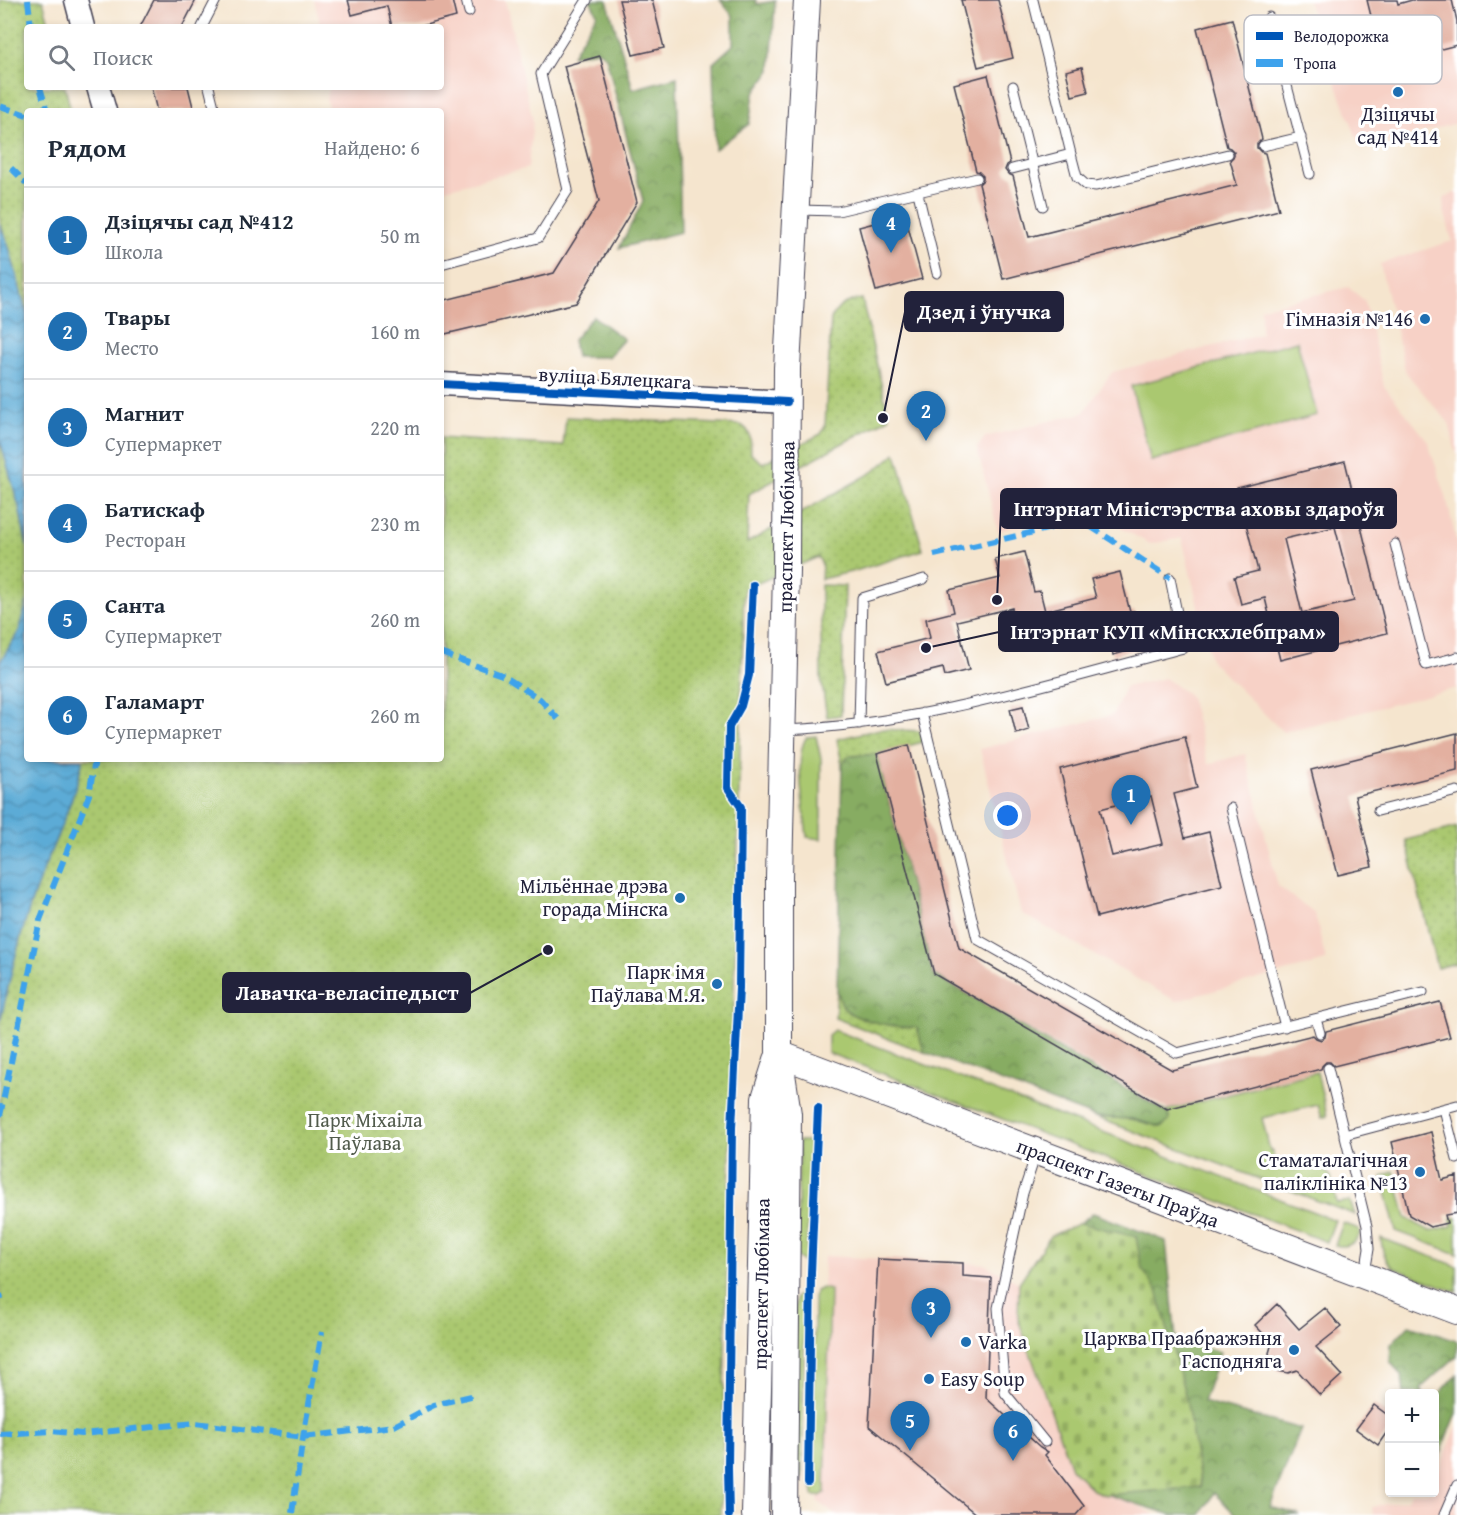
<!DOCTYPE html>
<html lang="ru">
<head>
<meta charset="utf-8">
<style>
  body { margin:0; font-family:"Gentium Book Plus",serif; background:#f6f6f7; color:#1f2937 }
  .controls { position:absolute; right:18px; bottom:18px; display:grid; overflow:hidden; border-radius:6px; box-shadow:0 3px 9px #0003 }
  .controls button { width:54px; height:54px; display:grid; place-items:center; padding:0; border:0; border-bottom:2px solid #e0e1e3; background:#fff; color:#1f2937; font:30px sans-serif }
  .you { position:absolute; left:1008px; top:816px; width:21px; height:21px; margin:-15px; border:4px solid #fff; border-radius:50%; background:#1a73e8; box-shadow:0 0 0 9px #1a73e833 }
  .badge { display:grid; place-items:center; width:39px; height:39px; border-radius:50%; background:#1f6fb2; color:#fff; font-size:20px; font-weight:700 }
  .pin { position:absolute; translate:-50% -50px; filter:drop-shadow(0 2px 3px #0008) }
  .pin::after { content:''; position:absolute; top:32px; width:21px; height:18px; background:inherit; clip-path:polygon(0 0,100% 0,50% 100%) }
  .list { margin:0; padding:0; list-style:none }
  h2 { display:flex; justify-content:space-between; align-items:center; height:78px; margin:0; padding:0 24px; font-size:26px }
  h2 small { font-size:20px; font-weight:400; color:#747a83 }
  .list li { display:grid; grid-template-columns:39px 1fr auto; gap:18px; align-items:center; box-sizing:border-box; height:96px; padding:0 24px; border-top:2px solid #e0e1e3 }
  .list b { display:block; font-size:22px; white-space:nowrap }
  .list p { margin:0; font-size:20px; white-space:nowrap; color:#747a83 }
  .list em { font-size:20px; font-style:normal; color:#747a83 }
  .icon { flex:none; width:33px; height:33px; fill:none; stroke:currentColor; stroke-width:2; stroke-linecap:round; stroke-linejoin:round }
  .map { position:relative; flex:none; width:1457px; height:1515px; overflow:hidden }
  .search { position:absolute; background:#fff; box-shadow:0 3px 9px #0003; left:24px; top:24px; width:420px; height:66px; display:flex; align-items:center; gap:15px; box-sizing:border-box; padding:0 21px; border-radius:6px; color:#747a83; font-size:22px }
  .panel { position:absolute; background:#fff; box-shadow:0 3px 9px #0003; left:24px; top:108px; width:420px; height:654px; border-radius:6px }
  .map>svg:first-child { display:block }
  .built { fill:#f7d1c6 }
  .green { fill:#aac86f; stroke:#667555; stroke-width:1.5 }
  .forest { fill:url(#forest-crowns); stroke:#54674e; stroke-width:1.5 }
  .cemetery { fill:url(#cemetery-stones); stroke:#667555; stroke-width:1.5 }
  .park { fill:url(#park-dots); stroke:#667555; stroke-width:1.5 }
  .water { fill:url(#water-waves); stroke:#3f6688; stroke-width:1.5 }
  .building { fill:#e3b0a0; fill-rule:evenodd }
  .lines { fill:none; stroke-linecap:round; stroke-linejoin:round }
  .service-casing { stroke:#423f51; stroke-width:11 }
  .tertiary-casing { stroke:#423f51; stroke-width:25 }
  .secondary-casing { stroke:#423f51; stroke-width:28 }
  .service { stroke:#fff; stroke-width:9 }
  .tertiary { stroke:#fff; stroke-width:22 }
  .secondary { stroke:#fff; stroke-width:26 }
  .quiet { stroke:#3ea2ec; stroke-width:6; stroke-dasharray:12 6; stroke-linecap:butt }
  .cycleway-casing { stroke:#fff; stroke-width:11 }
  .cycleway { stroke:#0057b8; stroke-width:8 }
  .poi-dot { fill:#1f6fb2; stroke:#fff; stroke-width:2 }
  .labels { text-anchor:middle; stroke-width:6; stroke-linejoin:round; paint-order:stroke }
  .poi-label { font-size:20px; fill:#22223b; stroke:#fff; text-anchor:end }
  .street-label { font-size:20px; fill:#22223b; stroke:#fff }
  .park-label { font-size:20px; fill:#525c4d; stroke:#fff }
  .key { fill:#fff; stroke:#bdbdc4; stroke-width:1.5 }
  .key-label { font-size:16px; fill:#22223b }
  .leader { fill:none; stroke:#22223b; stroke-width:2 }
  .callout-dot { fill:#22223b; stroke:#fff; stroke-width:2 }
  .callout { fill:#22223b; stroke:#22223b; stroke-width:2 }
  .callout-label { font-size:21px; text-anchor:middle; font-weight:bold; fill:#fff }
</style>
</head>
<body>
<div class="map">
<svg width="1457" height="1515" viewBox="0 0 1457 1515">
  <defs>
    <pattern id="forest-crowns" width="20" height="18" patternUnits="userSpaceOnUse" patternTransform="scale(1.5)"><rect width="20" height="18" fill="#87ac62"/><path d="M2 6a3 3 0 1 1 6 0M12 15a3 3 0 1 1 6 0" fill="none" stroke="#6e8c52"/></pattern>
    <pattern id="cemetery-stones" width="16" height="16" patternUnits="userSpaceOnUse" patternTransform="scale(1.5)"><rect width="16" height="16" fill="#aac86f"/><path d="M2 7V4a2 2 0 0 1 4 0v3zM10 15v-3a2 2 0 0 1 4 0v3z" fill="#92ac61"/></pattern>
    <pattern id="park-dots" width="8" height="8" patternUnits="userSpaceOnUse" patternTransform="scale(1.5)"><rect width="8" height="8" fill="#aac86f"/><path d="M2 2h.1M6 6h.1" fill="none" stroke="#92ac61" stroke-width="1.8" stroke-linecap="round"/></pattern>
    <pattern id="water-waves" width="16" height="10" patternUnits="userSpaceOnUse" patternTransform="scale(1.5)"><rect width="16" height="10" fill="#5cabd6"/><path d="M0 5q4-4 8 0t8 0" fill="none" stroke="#4c8baf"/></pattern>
  </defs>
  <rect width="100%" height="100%" fill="#fff"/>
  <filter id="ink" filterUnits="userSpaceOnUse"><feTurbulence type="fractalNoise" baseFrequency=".0167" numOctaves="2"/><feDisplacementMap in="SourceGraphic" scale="12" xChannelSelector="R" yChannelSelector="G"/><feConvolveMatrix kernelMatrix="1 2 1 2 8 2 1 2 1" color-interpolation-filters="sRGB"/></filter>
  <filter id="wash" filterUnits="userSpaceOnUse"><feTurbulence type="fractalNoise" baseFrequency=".008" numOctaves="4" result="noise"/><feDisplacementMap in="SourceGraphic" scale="24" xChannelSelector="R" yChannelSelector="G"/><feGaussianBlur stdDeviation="1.35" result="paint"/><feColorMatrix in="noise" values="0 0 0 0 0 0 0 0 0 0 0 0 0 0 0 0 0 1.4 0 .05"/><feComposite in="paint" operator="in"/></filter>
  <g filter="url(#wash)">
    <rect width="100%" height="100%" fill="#f5e5ce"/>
    <path class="built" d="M314,0H505L533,121L528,168L441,190V111H329L326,98L330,87H441V27H321Z
      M1308,0H1457V123L1361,149L1327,60Z
      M1457,192V457L1449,423L1406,373L1380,264L1452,241L1443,206L1445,197Z
      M1348,287L1365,301L1384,386L1427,440L1446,496L1457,545V688L1283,732L1211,661L1182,538L1150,544L1086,509L998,531L977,448L985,437L1083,413L1112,372L1261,334V308Z
      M1165,678L1190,696L1208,764L1245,754L1278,886L1315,914L1326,961L1176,1001L1021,913L980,749L1113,715L1125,687Z
      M824,1256L984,1264L1019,1283L1018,1319L1035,1366L1105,1495L1128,1501L1156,1515H835L818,1501Z
      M1457,1426V1515H1373L1372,1507L1406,1500L1411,1493L1434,1492L1435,1479Z"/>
    <path class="green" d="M1297,341L1317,415L1151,461L1131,386Z
      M816,736L821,759V839L807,837C805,816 793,752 807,737Z
      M834,1030L1335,1220L1327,1242L828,1053V1035Z
      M1317,1072L1327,1116L1322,1118L1318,1105L1262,1118L1270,1151L1272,1150L1275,1163L1295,1169L1315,1164L1330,1175L1337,1203L1350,1201L1355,1215L1095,1117L1132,1119L1161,1127L1169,1121L1168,1110Z
      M799,1141H809L807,1265L797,1257Z
      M1394,1171L1406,1218L1430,1231L1452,1226L1451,1218L1457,1217V1254L1396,1231L1382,1177Z
      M1343,1223L1359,1229L1360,1233C1356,1244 1346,1248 1335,1245Z
      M1381,1238L1457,1266V1292L1394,1268C1384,1260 1382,1250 1381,1238Z
      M822,1288L830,1290L825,1493L820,1496H813L814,1297L816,1291Z
      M805,1290L802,1478H793L795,1298Z"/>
    <path class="forest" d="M590,0H607L633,89L677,77L681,232L619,248L643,201L606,57L599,51L572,55L597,14Z
      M720,0H756L757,4L775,1L771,70L754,94L749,124L715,149L713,63L733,45V16Z
      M593,316L624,339L608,357H576L573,340Z
      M877,754L933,974L1168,1113L1169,1121L1161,1127L1132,1119L1095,1117L924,1052L917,1027C902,1029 854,1021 844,1008C841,1004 839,996 837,991L842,764L849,756Z
      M1093,1213L1166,1241L1176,1338L1220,1352L1203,1402L1301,1429L1270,1507L1300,1515H1236L1214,1493L1200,1515H1172L1105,1494L1051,1244Z
      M1409,1325L1457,1341V1356L1421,1388L1423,1393H1404L1402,1377L1390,1361L1391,1344Z
      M1457,1374V1413L1435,1467V1399Z"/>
    <path class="cemetery" d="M1080,1223L1136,1237L1142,1269L1157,1290L1186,1398L1201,1487L1105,1495L1093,1490L1071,1468L1018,1319L1019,1283L1050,1236Z"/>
    <path class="park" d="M0,0H43L50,27H27V87H65L71,111H27V759H441V438L563,446L566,417L741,425C753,432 750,441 751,454L763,463L821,434L825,426L831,319C840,303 845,303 862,299L889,418L749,494L747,543L873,472L896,453L923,550L855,571L821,579L822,564L818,557L744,589L721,1515H0Z
      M821,585L845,586L841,715L827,717L821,678Z
      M880,729L920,731L923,742L877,754L849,756L842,764L837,739Z
      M1457,827V963L1437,968L1406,840Z
      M837,991C839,996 841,1004 844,1008C854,1021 902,1029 917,1027L924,1052L835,1018Z"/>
    <path class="water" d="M0,224L9,247L27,315V547L19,507L0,440Z
      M27,601V759H83C73,805 52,846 36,889C20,933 10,978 0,1023V662L19,631Z"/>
    <g id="blocks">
      <path class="building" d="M154,0H196L182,27H140Z
        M348,0H452L456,17L418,27H392L387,6L352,15Z
        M619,0H652L664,48L633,55Z
        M961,0H998L1013,58L978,67Z
        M1367,0H1397L1398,4L1412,0H1452L1457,21V45L1383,64Z
        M1232,19L1262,139L1257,144V148L1261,152L1265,153L1279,210L1003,279L979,184L983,180V176L979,172L976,171L954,84L988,75L1010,163L1007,165L1005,170L1008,174L1013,176L1029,237L1237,185L1230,160L1234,156V152L1230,148L1227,147L1197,28Z
        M600,56L637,202L576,303L441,335V301L554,273L599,201L564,66Z
        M1082,67L1088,92L1072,96L1066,71Z
        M151,87H188L194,111H157Z
        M905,215L922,279L876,291L859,227Z
        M1345,461L1387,633L1280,660L1265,598L1241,604L1234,577L1258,571L1237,488ZM1335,527L1354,601L1302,613L1284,539Z
        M1024,552L1034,592L1040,591L1045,611L1096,598L1091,579L1120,572L1130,612L1134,611L1143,647L1113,655L1106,628L1052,641L1049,627L1018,634L1012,608L957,621L969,670L945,676L943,668L886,682L878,651L930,638L926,619L954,612L949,590L1000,578L995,559Z
        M1023,706L1029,730L1016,734L1010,709Z
        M1457,733V771L1355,796L1372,867L1338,875L1311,770Z
        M1185,737L1197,788L1174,794L1185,838L1209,832L1222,885L1097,917L1060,769ZM1151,796L1163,844L1112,856L1100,809Z
        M909,745L959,948L1172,1070L1313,1035L1316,1038L1321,1040L1325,1037L1326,1031L1440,1002L1450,1037L1334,1066L1330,1062H1326L1322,1066L1321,1069L1167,1109L934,974L877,754Z
        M1431,1132L1442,1180L1457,1176V1213L1445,1215L1447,1223L1430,1227L1409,1215L1392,1142Z
        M878,1259L963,1263V1276L991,1278L986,1398L1040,1447L1048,1452L1045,1455L1084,1506L1076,1515H977L869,1426Z
        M1277,1304L1299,1329L1325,1308L1341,1327L1316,1347L1342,1375L1320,1395L1297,1370L1288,1373L1279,1371L1272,1363L1269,1353L1272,1343L1255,1325Z
        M1374,1405L1389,1416V1429L1378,1445L1356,1429Z"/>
    </g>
  </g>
  <g filter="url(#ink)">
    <use href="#blocks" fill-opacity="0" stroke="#423f51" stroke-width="1.5"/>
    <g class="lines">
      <g class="service-casing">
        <path id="service" d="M466,0L469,12
          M1033,0L1071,154L1077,177L1086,185L1096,186L1228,154
          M1269,17L1310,174
          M202,27L216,0
          M1013,86L1043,206
          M209,87L215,111
          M1263,146L1301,137
          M1012,169L1071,154
          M918,193L937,273
          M798,210L838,211L977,178
          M441,264L538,238L568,190L541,74L587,0
          M1395,544L1426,665L1457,657
          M922,713L977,939L1177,1053L1423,992
          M859,724L862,598L924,579
          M784,730C920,725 1053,682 1184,648L1170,578
          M1231,808L1285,1027
          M1378,811L1457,791
          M1316,1019L1320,1033
          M1328,1068L1367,1226L1369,1249L1365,1273
          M1444,1109L1457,1159
          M1344,1135L1457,1105
          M1036,1154L1023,1193L998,1308L1005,1393L1045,1442
          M1444,1515L1457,1485"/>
      </g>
      <g class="tertiary-casing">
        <path id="tertiary" d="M76,0L83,27
          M98,87L105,111
          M441,384L787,402"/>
      </g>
      <g class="secondary-casing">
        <path id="secondary" d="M779,1054L1457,1311
          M755,1515L765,1098L777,1060
          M784,1515L788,1114L779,1054V878L786,570L787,368L807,0"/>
      </g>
      <use href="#service" class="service"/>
      <use href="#tertiary" class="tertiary"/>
      <use href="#secondary" class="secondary"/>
      <path class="quiet" d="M28,0L31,27
        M40,87L47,111
        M0,106L27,115
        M11,168L27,184
        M934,555L1082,521L1170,578
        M441,653L502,675L540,699L558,719
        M0,1116L40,920L89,795L95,759
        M0,1294L1,1300
        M0,1434L51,1431L82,1434L195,1423L303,1437L394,1426L434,1405L475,1395
        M292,1513L303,1437L322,1332"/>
      <g class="cycleway-casing">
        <path id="cycleway" d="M441,384L787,402
          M808,1483L811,1273L818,1108
          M729,1515L728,1468L732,1128L739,988L741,807L728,788L729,727L741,706L749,675L753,585"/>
      </g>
      <use href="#cycleway" class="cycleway"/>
    </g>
  </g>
  <g class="poi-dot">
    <circle cx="1398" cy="92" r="6"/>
    <circle cx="1425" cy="319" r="6"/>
    <circle cx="680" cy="898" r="6"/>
    <circle cx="717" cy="984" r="6"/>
    <circle cx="1420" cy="1172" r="6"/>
    <circle cx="966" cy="1342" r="6"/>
    <circle cx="1294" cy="1350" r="6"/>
    <circle cx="929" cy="1379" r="6"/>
  </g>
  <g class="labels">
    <g class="poi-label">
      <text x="1398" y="121" text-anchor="middle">Дзіцячы<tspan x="1398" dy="23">сад №414</tspan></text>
      <text x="1413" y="326">Гімназія №146</text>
      <text x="668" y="893">Мільённае дрэва<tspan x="668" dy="23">горада Мінска</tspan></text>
      <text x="705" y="979">Парк імя<tspan x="705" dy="23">Паўлава М.Я.</tspan></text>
      <text x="1408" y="1167">Стаматалагічная<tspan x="1408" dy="23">паліклініка №13</tspan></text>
      <text x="1282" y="1345">Царква Праабражэння<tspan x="1282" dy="23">Гасподняга</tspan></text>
      <text x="978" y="1349" text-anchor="start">Varka</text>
      <text x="941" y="1386" text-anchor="start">Easy Soup</text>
    </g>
    <g class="street-label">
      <text transform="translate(615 378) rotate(3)" y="7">вуліца Бялецкага</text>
      <text transform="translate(786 527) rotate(-89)" y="7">праспект Любімава</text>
      <text transform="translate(1118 1183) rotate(21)" y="7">праспект Газеты Праўда</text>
      <text transform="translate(761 1284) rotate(-89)" y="7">праспект Любімава</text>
    </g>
    <g class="park-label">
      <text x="365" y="1127">Парк Міхаіла<tspan x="365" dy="23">Паўлава</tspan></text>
    </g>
  </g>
  <rect x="1244" y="15" width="198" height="69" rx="9" class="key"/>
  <rect x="1256" y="32" width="27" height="8" fill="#0057b8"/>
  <rect x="1256" y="59" width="27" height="8" fill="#3ea2ec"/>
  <g class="key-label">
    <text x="1294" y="42">Велодорожка</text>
    <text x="1294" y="69">Тропа</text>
  </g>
  <path class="leader" d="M883 418L905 312M997 600L1001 509M926 648L999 632M548 950L470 993"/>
  <g class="callout-dot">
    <circle cx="883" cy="418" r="6"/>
    <circle cx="997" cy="600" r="6"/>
    <circle cx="926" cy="648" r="6"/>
    <circle cx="548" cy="950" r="6"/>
  </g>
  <g class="callout">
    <rect x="905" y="292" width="158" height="39" rx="6"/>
    <rect x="1001" y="489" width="395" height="39" rx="6"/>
    <rect x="999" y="612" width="339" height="39" rx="6"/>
    <rect x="223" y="973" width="247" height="39" rx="6"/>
  </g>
  <g class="callout-label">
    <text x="984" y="319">Дзед і ўнучка</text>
    <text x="1199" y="516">Інтэрнат Міністэрства аховы здароўя</text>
    <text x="1168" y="639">Інтэрнат КУП «Мінскхлебпрам»</text>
    <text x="347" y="1000">Лавачка-веласіпедыст</text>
  </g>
</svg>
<div class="controls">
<button>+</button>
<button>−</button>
</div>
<div class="you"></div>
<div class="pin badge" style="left:1131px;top:825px">1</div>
<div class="pin badge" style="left:926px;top:441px">2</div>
<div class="pin badge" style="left:931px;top:1338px">3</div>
<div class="pin badge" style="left:891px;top:253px">4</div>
<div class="pin badge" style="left:910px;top:1451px">5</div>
<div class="pin badge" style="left:1013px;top:1461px">6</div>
<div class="search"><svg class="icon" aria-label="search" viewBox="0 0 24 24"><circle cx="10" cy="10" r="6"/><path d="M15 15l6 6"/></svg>Поиск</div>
<section class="panel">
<h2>Рядом<small>Найдено: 6</small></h2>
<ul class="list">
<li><span class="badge">1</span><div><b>Дзіцячы сад №412</b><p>Школа</p></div><em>50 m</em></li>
<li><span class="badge">2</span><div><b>Твары</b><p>Место</p></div><em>160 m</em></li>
<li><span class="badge">3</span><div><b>Магнит</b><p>Супермаркет</p></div><em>220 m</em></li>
<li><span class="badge">4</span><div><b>Батискаф</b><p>Ресторан</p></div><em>230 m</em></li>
<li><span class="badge">5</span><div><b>Санта</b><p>Супермаркет</p></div><em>260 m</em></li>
<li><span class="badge">6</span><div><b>Галамарт</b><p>Супермаркет</p></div><em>260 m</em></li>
</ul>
</section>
</div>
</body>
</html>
